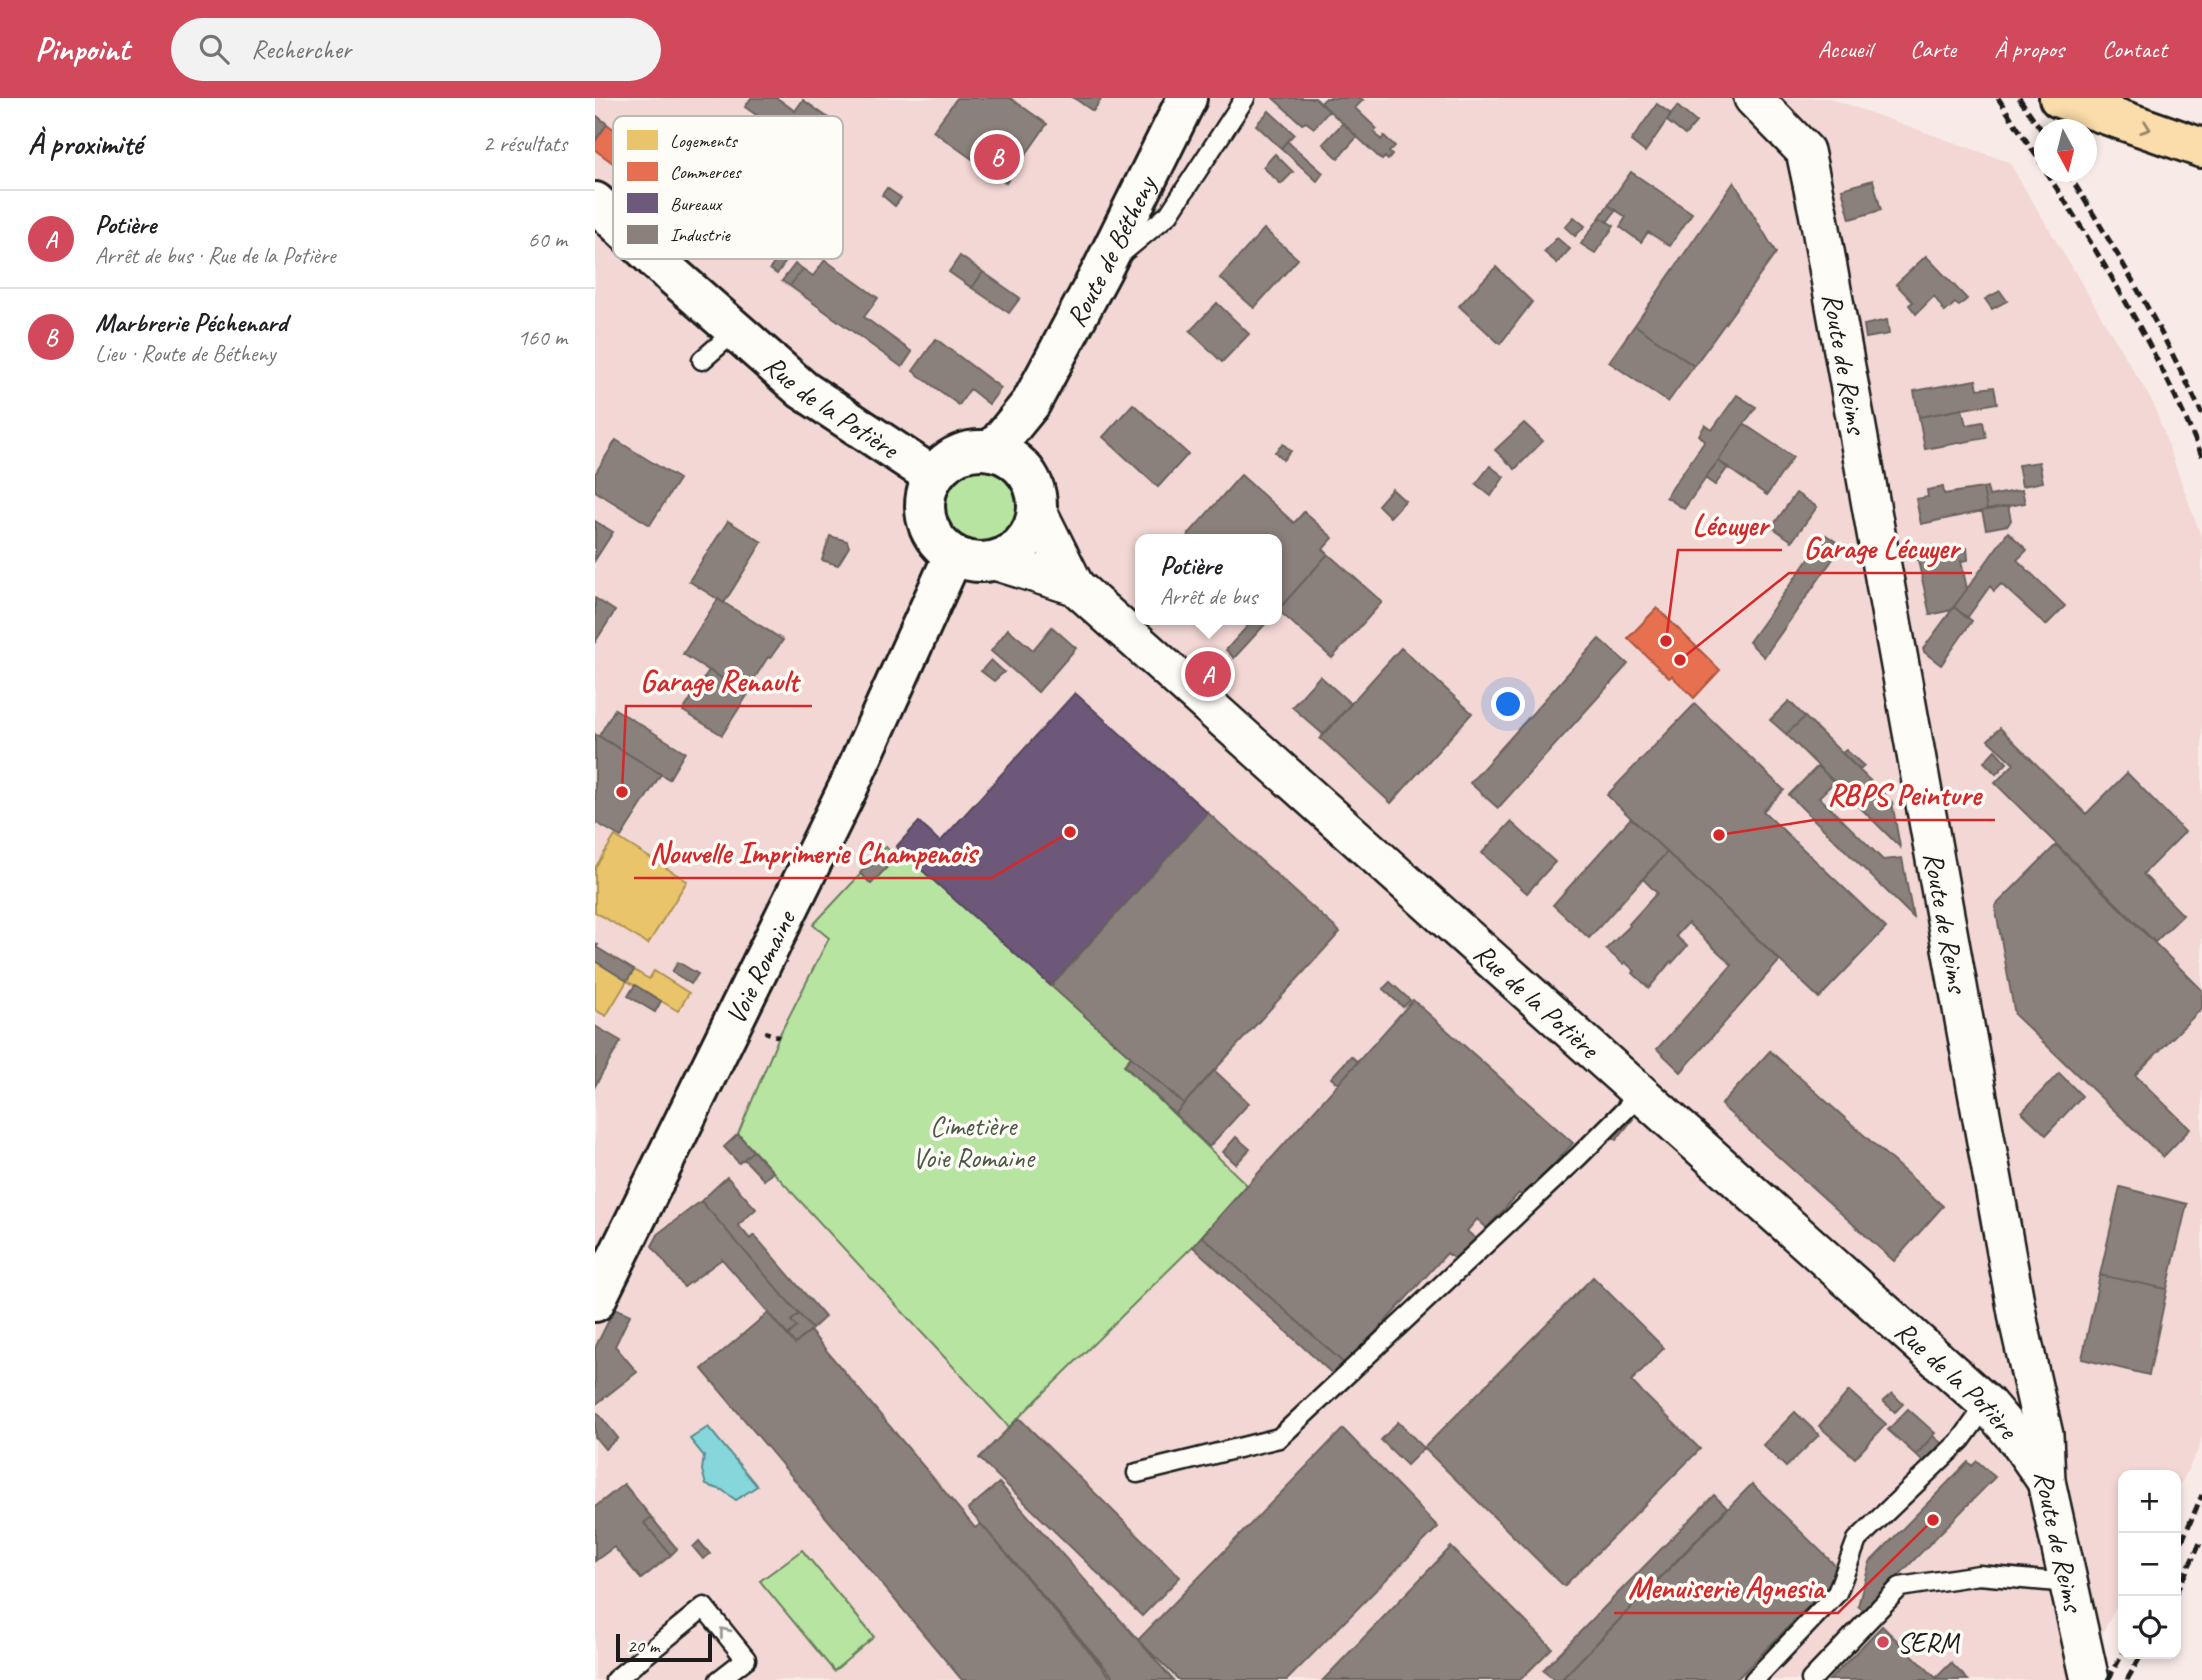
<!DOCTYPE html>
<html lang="fr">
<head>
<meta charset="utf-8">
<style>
  body { margin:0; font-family:Caveat,sans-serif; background:#f2f2f2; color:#202124 }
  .controls { position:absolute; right:21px; bottom:21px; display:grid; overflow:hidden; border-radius:14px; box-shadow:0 4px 10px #0003 }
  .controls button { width:63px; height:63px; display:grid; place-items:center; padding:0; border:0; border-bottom:2px solid #e0e0e0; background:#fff; color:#202124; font:35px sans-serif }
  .compass { position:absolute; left:1439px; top:21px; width:63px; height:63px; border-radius:50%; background:#fff; box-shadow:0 4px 10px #0003; rotate:173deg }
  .scale { position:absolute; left:21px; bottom:18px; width:96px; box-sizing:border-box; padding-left:7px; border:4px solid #1c1c1c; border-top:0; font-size:19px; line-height:24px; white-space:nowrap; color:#1c1c1c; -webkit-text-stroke:5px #fdfcf7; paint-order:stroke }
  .you { position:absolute; left:914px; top:607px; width:24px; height:24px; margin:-18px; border:5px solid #fff; border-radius:50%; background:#1a73e8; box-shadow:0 0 0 10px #1a73e833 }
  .badge { display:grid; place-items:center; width:46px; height:46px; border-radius:50%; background:#d1495b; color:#fff; font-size:23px; font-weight:700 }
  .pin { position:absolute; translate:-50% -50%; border:4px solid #fff; box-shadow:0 2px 7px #0006 }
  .popup { position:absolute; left:540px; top:436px; width:147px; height:91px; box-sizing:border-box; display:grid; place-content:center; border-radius:14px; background:#fff; filter:drop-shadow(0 2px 5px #0005); font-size:23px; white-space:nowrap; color:#757577 }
  .popup b { font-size:26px; color:#202124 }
  .popup::after { content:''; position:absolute; left:50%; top:100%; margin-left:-14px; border:14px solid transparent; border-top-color:#fff }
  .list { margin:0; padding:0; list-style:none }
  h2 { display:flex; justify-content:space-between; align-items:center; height:91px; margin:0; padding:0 28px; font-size:30px }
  h2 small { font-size:23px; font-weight:400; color:#757577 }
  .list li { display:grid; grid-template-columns:46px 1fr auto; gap:21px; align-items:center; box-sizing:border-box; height:98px; padding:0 28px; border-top:2px solid #e0e0e0 }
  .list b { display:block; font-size:26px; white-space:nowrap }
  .list p { margin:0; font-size:23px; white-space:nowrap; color:#757577 }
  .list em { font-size:23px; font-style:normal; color:#757577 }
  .icon { flex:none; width:38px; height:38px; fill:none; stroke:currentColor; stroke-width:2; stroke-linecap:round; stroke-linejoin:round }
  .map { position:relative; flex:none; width:1607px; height:1582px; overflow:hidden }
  header { display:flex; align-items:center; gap:42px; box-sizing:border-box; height:98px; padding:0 35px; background:#d1495b; color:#fff }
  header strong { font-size:33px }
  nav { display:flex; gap:38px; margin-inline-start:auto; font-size:24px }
  .search { width:490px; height:63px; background:#f2f2f2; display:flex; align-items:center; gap:18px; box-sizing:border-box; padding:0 24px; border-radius:38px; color:#757577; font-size:26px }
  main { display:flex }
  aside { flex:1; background:#fff }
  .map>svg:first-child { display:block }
  .built { fill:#f2d7d4; fill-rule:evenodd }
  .green { fill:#b8e4a1; stroke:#6a805e; stroke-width:2 }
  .water { fill:#85d7dc; stroke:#5b8c8f; stroke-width:2 }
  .homes { fill:#e9c46a; stroke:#ac9253; stroke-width:2 }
  .shops { fill:#e76f51; stroke:#aa5641; stroke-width:2 }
  .offices { fill:#6d597a; stroke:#55475e; stroke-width:2 }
  .industry { fill:#8a817c; stroke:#69635f; stroke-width:2 }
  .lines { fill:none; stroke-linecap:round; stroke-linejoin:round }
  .lane-casing { stroke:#1c1c1c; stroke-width:23 }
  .street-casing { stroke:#1c1c1c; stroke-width:42 }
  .secondary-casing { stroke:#1c1c1c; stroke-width:44 }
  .highway-casing { stroke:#1c1c1c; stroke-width:44 }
  .path { stroke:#1c1c1c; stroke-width:4.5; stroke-dasharray:5 5; stroke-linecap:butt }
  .lane { stroke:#fdfcf7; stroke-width:18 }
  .street { stroke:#fdfcf7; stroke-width:37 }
  .secondary { stroke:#fdfcf7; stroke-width:38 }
  .highway { stroke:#fbddab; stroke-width:38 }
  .rail { stroke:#1c1c1c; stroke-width:5; stroke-dasharray:10 5; stroke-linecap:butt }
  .oneway { stroke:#97866b }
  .oneway2 { stroke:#989794 }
  .poi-dot { fill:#d1495b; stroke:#fdfcf7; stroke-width:2.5 }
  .labels { text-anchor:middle; stroke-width:7; stroke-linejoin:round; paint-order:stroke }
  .street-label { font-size:28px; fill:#1c1c1c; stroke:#fdfcf7 }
  .park-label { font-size:28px; fill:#4b5844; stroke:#fdfcf7 }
  .poi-label { font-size:28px; fill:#1c1c1c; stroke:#fdfcf7; text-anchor:start }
  .key { fill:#fdfcf7; stroke:#bab9b5; stroke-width:2 }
  .key-label { font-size:19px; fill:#1c1c1c }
  .leader { fill:none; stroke:#d62828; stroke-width:2.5 }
  .callout-dot { fill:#d62828; stroke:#fdfcf7; stroke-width:2.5 }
  .callout-label { font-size:30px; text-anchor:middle; font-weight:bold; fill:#d62828; stroke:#fdfcf7; stroke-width:7; stroke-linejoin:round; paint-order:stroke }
</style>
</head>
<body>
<header>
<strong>Pinpoint</strong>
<div class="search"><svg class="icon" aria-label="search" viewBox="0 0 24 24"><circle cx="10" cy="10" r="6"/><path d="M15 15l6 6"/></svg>Rechercher</div>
<nav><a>Accueil</a><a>Carte</a><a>À propos</a><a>Contact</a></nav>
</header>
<main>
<aside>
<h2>À proximité<small>2 résultats</small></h2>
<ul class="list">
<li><span class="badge">A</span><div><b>Potière</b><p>Arrêt de bus · Rue de la Potière</p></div><em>60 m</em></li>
<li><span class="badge">B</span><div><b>Marbrerie Péchenard</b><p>Lieu · Route de Bétheny</p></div><em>160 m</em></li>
</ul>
</aside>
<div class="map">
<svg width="1607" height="1582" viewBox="0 0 1607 1582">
  <rect width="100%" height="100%" fill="#f8ebe7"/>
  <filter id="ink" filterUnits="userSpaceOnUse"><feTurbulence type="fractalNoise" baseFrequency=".0143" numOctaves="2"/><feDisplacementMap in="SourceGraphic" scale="14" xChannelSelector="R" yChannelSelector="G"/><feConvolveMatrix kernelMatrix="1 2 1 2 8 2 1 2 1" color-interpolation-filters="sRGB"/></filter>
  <g filter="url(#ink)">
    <path class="built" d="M0,0H1234L1414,64L1558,305L1607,441V1338L1604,1350L1581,1395V1377H1528V1495L1483,1582H0ZM545,441H681V522H545Z"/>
    <path class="green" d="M346 410a38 38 0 1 1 76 0a38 38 0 1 1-76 0Z
      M291,749L301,760L307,754L536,959L529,968L652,1087L597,1149L414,1329L143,1036L185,936L234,840L218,827Z
      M207,1452L279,1539L239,1573L165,1483Z"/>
    <path class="water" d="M113,1329L162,1388L141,1402L127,1392L111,1387L107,1372L109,1358L95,1341Z"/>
    <path class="homes" d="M20,738L92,783L53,846L0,814V770Z
      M0,863L32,883L11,918L0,912Z
      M39,872L54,881L59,873L94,895L83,913L32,883Z"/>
    <path class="shops" d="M12,26L103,94L134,114L118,137L0,52V43Z
      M1062,510L1125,572L1099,600L1077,578L1074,580L1033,540Z"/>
    <path class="offices" d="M480,595L613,715L456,888L301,749L324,724L345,744Z"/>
    <path class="industry" d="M156,0H182L200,13L208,2L239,24L217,56L150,9Z
      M362,0H415L452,26L411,85L338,33Z
      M479,0H507L498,13Z
      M678,0H720L734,13L719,30L711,24L707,26Z
      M731,0H765L768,2L760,10L782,31L779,34L786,42L789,38L800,48L794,54L797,57L793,62L790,59L787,62L726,5Z
      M1062,6L1076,16L1050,54L1036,43Z
      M1082,8L1101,24L1090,37L1072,23Z
      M674,13L699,36L686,50L661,27Z
      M2,18L12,26L0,43V20Z
      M92,23L136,50L103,94L61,64Z
      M748,25L762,39L743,60L728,46Z
      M692,43L728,75L722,83L686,50Z
      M680,56L698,74L686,86L668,69Z
      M1036,74L1097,115L1075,148L1053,134L1046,144L1025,129L1031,119L1013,107Z
      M1278,82L1286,112L1255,121L1247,91Z
      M1139,84L1181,155L1099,268L1040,227Z
      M292,90L306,100L300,108L287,97Z
      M1013,107L1021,112L1012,124L1005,119Z
      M979,119L990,128L980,138L970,129Z
      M1005,119L1019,128L1000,155L986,146Z
      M669,131L703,161L659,210L625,180Z
      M962,140L975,151L962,165L949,154Z
      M186,155L193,160L182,176L175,171Z
      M365,158L388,174L377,190L354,174Z
      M1331,158L1372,201L1364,208L1360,205L1350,214L1339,198L1321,216L1314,207L1318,204L1301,186Z
      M230,162L283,200L269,219L317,254L307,269L195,188L208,171L218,178Z
      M200,166L208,171L195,188L187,183Z
      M901,169L937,204L905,246L864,208Z
      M388,174L425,200L414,215L377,190Z
      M1405,193L1412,203L1397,211L1390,201Z
      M622,205L654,236L627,264L595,233Z
      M1292,222L1294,236L1271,240L1269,227Z
      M1040,227L1099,268L1073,304L1014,264Z
      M341,241L406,290L394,306L375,291L364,307L318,273Z
      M1381,282L1383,291L1399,289L1402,305L1324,319L1319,293Z
      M1142,297L1161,309L1089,411L1071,399L1110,343L1104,337L1110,327L1117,332Z
      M538,306L593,356L563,389L508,339Z
      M1367,311L1371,327L1388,324L1391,340L1330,351L1324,319Z
      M929,325L948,343L920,371L900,352Z
      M1149,326L1198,359L1172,397L1123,363Z
      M21,342L84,381L55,427L0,393V376Z
      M688,346L696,353L688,362L680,354Z
      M1123,363L1133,369L1120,387L1110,380Z
      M1444,364L1448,384L1427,388L1423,367Z
      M895,368L909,379L896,398L881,386Z
      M646,377L699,425L709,414L738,440L728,451L733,456L681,514V441H597L593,437Z
      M1348,389L1349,396L1388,390L1392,412L1326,426L1321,401L1333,399L1332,392Z
      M1392,389L1394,398L1427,392L1430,405L1392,412L1388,390Z
      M797,391L810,403L795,419L783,407Z
      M1201,395L1222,409L1197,443L1177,429Z
      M1413,408L1416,422L1413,427L1391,431L1387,413Z
      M0,423L18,434L0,462Z
      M133,423L167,444L129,505L94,483Z
      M1413,434L1432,452L1422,462L1470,508L1451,527L1406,486L1399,493L1395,488L1372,520L1359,509Z
      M1231,437L1247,448L1169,559L1154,544Z
      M235,438L252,443L254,449L243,467L227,462Z
      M1338,448L1341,457L1372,450L1373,462L1366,463L1372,491L1356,512L1335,517L1321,453Z
      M733,456L787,504L737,560L683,512Z
      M0,500L20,513L0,544Z
      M123,501L188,542L175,560L173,559L150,595L88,556Z
      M1359,509L1377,523L1346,567L1329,554L1328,551Z
      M658,522H674L639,560L631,552Z
      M457,529L481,550L443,594L396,553L413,531L438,552Z
      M1004,541L1033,566L903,710L875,685Z
      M806,550L877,615L796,705L725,640Z
      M396,562L409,574L399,583L386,573Z
      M114,572L153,596L127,637L88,613Z
      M725,578L756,606L729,637L697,609Z
      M1194,603L1210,619L1191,636L1175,622Z
      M1100,606L1189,692L1168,713L1291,830L1224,900L1012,697Z
      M20,611L90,654L74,681L4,638Z
      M1210,619L1297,704L1305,749L1191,636Z
      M1405,630L1491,716L1532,675L1590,734L1548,776L1588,817L1560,844L1400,685L1419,666L1393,642Z
      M0,636L66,676L26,739L0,724Z
      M1251,652L1269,668L1265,672L1247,655Z
      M1400,652L1412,665L1401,676L1389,664Z
      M1223,668L1239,684L1224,699L1288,762L1307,760L1318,819L1194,697Z
      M613,715L745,834L589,1006L456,888Z
      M1036,720L1072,754L994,840L958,807Z
      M916,724L960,764L932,795L887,755Z
      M1461,747L1607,892V910L1540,977L1595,1031L1568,1059L1420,917L1400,808Z
      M1072,754L1185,862L1086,974L1062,951L1137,867L1093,825L1081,838L1092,848L1077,865L1076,863L1054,890L1038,875L1040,873L1030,864L1028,866L1011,851L1035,828L1034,826L1062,795L1048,781Z
      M284,755L290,761L296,755L301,760L276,786L265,775Z
      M0,845L3,847L1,849L39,872L32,883L0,863Z
      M83,864L103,876L96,886L77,874Z
      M795,884L815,902L808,909L788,891Z
      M40,887L66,903L60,914L33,898Z
      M818,902L978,1045L929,1099L924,1095L892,1130L882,1121L872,1133L882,1142L863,1164L852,1155L751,1267L607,1138Z
      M0,928L26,943L0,988Z
      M1175,953L1348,1108L1299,1163L1126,1007Z
      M756,958L763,964L743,986L736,980Z
      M536,959L589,1006L580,1016L529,967Z
      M619,972L654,1005L614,1049L580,1016Z
      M1464,975L1487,998L1451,1037L1427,1014Z
      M1029,1015L1038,1021L1021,1042L1013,1035Z
      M143,1036L158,1053L144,1065L129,1049Z
      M641,1039L655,1051L641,1066L628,1054Z
      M158,1053L178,1074L169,1082L149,1061Z
      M132,1079L161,1111L143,1127L155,1141L159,1137L230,1219L217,1231L106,1103Z
      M1525,1089L1592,1106L1572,1191L1505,1177Z
      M106,1103L204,1216L196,1223L202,1229L193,1237L127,1161L89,1189L57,1148L64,1135Z
      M607,1138L750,1266L740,1278L598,1149Z
      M1505,1177L1572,1191L1554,1277L1487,1261Z
      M998,1179L1069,1250L1036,1283L1105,1351L969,1488L829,1350Z
      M20,1210L35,1217L20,1248L42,1274L0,1307V1250Z
      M173,1215L200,1246L215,1233L380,1430L386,1426L518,1582H367L107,1271Z
      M204,1216L217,1231L200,1246L193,1237L202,1229L196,1223Z
      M1254,1293L1291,1326L1260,1360L1224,1328Z
      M1297,1295L1308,1306L1300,1314L1288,1303Z
      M1313,1311L1340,1335L1321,1357L1293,1332Z
      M1200,1314L1224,1337L1191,1369L1168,1347Z
      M3,1315L23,1340L10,1351L0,1339V1317Z
      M424,1320L585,1479L547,1518L384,1360Z
      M803,1324L829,1350L812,1367L786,1342Z
      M748,1331L843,1429L692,1582H584L543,1542Z
      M1338,1338L1346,1345L1329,1364L1321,1357Z
      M1382,1363L1400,1379L1269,1513L1263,1508L1275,1464L1373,1364L1377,1368Z
      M404,1385L543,1542L578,1582H521L373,1411Z
      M29,1386L56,1419L49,1425L76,1457L46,1481L19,1449L0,1463V1409Z
      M1157,1386L1247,1474L1141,1582H966Z
      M1119,1397L1132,1410L966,1582H959L948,1572Z
      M56,1419L82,1451L76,1457L49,1425Z
      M104,1443L115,1456L108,1461L98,1449Z
      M856,1449L957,1550L925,1582H728Z
      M1287,1528L1341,1580L1356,1565L1373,1582H1234Z"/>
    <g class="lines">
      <g class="lane-casing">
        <path id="lane" d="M527,155L574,116L650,0
          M107,262L140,233
          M542,1375L684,1340L983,1059L1046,996
          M20,1582L109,1509L151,1561L124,1582
          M1159,1582L1242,1495L1262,1442L1366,1342L1392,1306
          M1216,1582L1305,1489L1384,1477L1473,1485"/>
      </g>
      <g class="street-casing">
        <g id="street">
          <path id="s1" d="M1158,0L1210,53L1223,114L1424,1226L1449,1337L1451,1383L1495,1582"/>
          <path d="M442,412L480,488"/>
          <path id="s2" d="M400,463L480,488L1392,1306L1424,1344L1451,1383"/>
        </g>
      </g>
      <g class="secondary-casing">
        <g id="secondary">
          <path id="s3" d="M0,104L65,166L208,292L338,378"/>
          <circle cx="386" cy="408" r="56"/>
          <path id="s4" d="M397,353L436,305L507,172L592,0"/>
          <path id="s5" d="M0,1204L253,690L358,458"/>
        </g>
      </g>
      <g class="highway-casing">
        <path id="highway" d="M1464,0L1607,50"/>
      </g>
      <path class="path" d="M170,934L184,939"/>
      <use href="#lane" class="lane"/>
      <use href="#street" class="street"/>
      <use href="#secondary" class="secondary"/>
      <use href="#highway" class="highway"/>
      <path class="rail" d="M1403,0L1450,71
        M1424,0L1450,37
        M1451,74C1510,164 1565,258 1607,358
        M1472,74C1522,152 1567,232 1607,316
        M1581,1457L1607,1397
        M1581,1495L1607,1441
        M1513,1582L1528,1555
        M1532,1582L1547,1556"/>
    </g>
    <defs><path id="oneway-chevron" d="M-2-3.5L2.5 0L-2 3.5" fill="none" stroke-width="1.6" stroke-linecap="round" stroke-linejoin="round" transform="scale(1.75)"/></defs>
    <use class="oneway" href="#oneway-chevron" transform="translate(1551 30) rotate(19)"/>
    <use class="oneway2" href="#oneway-chevron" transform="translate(129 1534) rotate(-129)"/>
  </g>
  <circle class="poi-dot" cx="1288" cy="1544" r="7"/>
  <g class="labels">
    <g class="street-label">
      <text dy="10" stroke="none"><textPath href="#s4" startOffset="233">Route de Bétheny</textPath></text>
      <text dy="10" stroke="none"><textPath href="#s1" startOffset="290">Route de Reims</textPath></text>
      <text dy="10" stroke="none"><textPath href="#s3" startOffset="313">Rue de la Potière</textPath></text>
      <text dy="10" stroke="none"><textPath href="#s1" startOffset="858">Route de Reims</textPath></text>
      <text dy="10" stroke="none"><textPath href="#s5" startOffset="373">Voie Romaine</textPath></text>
      <text dy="10" stroke="none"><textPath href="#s2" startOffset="704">Rue de la Potière</textPath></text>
      <text dy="10" stroke="none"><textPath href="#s2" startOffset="1270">Rue de la Potière</textPath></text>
      <text dy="10" stroke="none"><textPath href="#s1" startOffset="1488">Route de Reims</textPath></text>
    </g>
    <g class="park-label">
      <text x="378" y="1037">Cimetière<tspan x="378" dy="32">Voie Romaine</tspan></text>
    </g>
    <g class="poi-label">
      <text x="1302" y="1554">SERM</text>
    </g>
  </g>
  <rect x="18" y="18" width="230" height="143" rx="10" class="key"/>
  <rect x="32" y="32" width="31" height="20" fill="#e9c46a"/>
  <rect x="32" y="64" width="31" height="19" fill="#e76f51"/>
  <rect x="32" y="95" width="31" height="20" fill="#6d597a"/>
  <rect x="32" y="127" width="31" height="19" fill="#8a817c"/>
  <g class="key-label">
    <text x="75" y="49">Logements</text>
    <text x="75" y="80">Commerces</text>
    <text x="75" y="112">Bureaux</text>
    <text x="75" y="143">Industrie</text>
  </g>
  <path class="leader" d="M1071 543L1083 452H1187M1085 562L1194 475H1377M27 694L31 608H217M1124 737L1219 722H1400M475 734L396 780H39M1338 1422L1243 1515H1019"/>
  <g class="callout-dot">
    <circle cx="1071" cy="543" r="7"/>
    <circle cx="1085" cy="562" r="7"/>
    <circle cx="27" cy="694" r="7"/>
    <circle cx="1124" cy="737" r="7"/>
    <circle cx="475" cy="734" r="7"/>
    <circle cx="1338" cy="1422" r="7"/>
  </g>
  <g class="callout-label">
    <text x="1135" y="437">Lécuyer</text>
    <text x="1286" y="460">Garage Lécuyer</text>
    <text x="124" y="593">Garage Renault</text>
    <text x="1309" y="707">RBPS Peinture</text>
    <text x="218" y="765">Nouvelle Imprimerie Champenois</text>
    <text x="1131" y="1500">Menuiserie Agnesia</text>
  </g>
</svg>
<div class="controls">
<button>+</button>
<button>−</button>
<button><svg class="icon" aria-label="locate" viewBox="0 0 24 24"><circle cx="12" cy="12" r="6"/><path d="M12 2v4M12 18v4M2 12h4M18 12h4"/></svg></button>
</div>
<svg class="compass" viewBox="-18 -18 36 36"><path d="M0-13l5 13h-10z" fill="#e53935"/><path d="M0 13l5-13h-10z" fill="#757577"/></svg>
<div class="scale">20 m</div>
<div class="you"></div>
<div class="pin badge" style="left:613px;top:576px">A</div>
<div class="popup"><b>Potière</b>Arrêt de bus</div>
<div class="pin badge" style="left:402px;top:59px">B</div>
</div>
</main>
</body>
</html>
